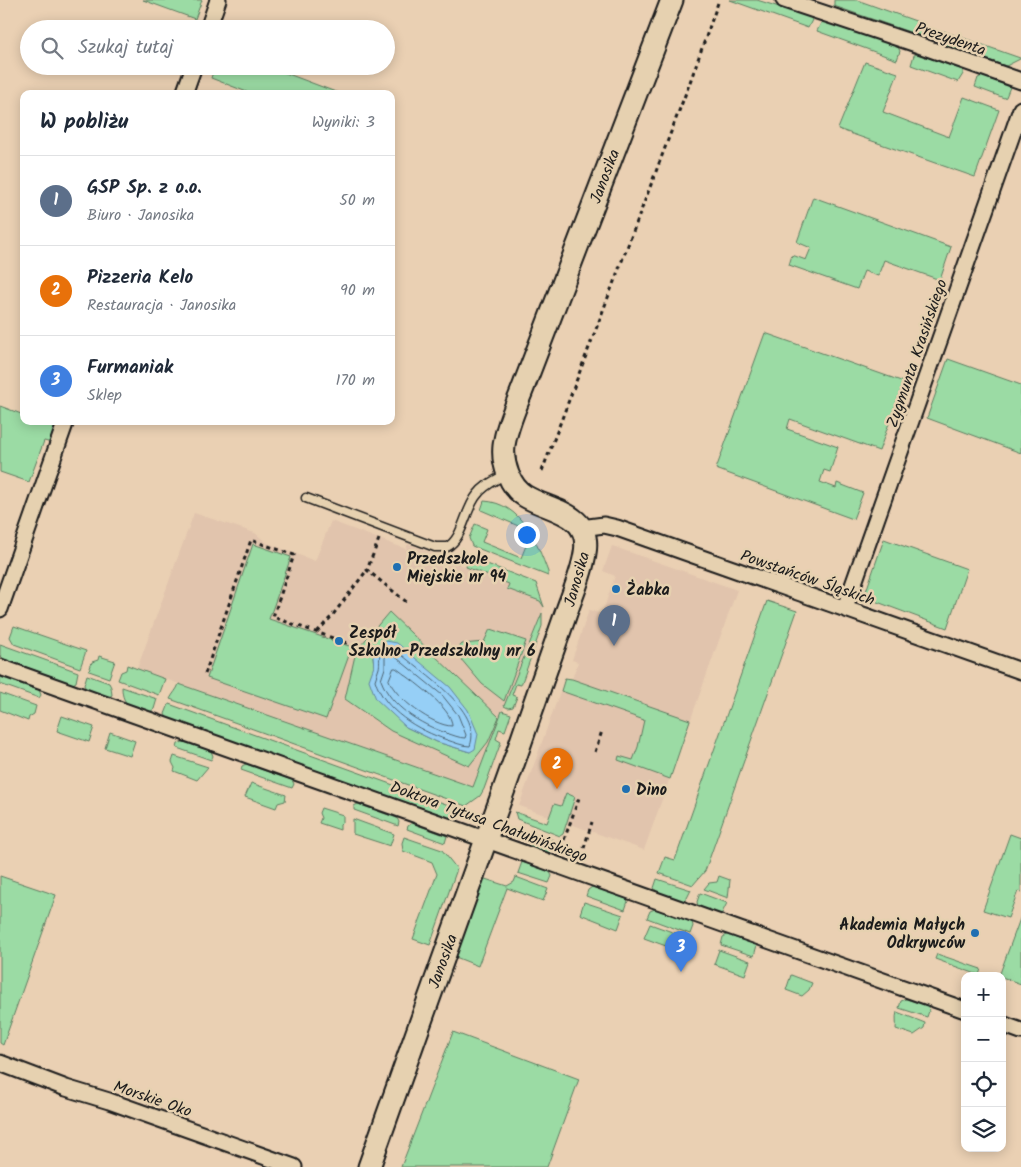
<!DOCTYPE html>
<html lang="pl">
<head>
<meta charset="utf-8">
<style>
  body { margin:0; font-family:Kalam,sans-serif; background:#f6f6f7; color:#1f2937 }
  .controls { position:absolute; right:15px; bottom:15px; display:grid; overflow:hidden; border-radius:10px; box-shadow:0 2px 12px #0003 }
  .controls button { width:45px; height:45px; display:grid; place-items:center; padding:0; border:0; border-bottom:1px solid #e0e1e3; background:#fff; color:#1f2937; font:25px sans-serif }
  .you { position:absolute; left:526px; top:534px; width:18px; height:18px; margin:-12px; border:4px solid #fff; border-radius:50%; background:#1a73e8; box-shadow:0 0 0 8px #1a73e833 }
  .badge { display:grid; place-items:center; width:32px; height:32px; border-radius:50%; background:#1f6fb2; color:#fff; font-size:16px; font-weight:700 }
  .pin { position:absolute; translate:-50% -41px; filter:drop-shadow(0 1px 2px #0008) }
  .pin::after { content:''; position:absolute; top:26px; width:18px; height:15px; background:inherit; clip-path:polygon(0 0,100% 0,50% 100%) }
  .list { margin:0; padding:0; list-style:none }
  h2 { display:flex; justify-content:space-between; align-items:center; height:65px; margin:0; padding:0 20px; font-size:21px }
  h2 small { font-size:16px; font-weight:400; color:#747a83 }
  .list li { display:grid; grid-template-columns:32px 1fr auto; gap:15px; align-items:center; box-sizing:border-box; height:90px; padding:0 20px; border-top:1px solid #e0e1e3 }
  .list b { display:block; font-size:19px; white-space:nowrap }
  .list p { margin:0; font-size:16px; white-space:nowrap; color:#747a83 }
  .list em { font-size:16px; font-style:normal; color:#747a83 }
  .icon { flex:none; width:28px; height:28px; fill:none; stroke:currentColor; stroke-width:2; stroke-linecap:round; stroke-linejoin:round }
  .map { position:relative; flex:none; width:1021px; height:1167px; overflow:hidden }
  .search { position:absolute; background:#fff; box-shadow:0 2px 12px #0003; left:20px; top:20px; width:375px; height:55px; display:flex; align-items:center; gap:12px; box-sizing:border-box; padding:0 18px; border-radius:28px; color:#747a83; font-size:19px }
  .panel { position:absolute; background:#fff; box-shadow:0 2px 12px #0003; left:20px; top:90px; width:375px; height:335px; border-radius:10px }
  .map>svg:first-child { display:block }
  .built { fill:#e1c4ad }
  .green { fill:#9bdba4; stroke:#5c7c60; fill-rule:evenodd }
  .water { fill:#96cff6; stroke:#65879f }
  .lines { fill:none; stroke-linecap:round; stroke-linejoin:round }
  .shore { stroke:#4d6473; stroke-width:1 }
  .lane-casing { stroke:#1c1c1c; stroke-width:11 }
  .street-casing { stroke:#1c1c1c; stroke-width:19 }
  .secondary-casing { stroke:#1c1c1c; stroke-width:25 }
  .path { stroke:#1c1c1c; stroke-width:3; stroke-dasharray:4 4; stroke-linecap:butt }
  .lane { stroke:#e6d1b0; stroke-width:8 }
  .street { stroke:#e6d1b0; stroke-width:15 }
  .secondary { stroke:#e6d1b0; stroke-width:21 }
  .poi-dot { fill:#1f6fb2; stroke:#e6d1b0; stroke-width:2 }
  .labels { text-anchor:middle; stroke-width:5; stroke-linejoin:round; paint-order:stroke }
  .street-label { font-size:16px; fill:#1c1c1c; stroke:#e6d1b0 }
  .poi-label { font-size:16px; font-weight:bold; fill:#1c1c1c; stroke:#e6d1b0; text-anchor:start }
</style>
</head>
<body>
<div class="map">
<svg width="1021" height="1167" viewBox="0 0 1021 1167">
  <rect width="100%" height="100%" fill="#ead0b3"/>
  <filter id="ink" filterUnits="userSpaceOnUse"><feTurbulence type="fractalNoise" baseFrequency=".02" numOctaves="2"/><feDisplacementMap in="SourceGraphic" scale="10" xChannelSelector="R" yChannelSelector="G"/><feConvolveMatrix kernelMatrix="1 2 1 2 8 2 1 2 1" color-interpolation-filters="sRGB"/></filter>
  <g filter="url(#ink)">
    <path class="built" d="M194,513L255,533L267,543L315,561L331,521L406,549L408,544L510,584L508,589L540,601L544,607L473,787L137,669Z
      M612,546L737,590L644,850L519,806L565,678L572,679L578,662L572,660L589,610L602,614L615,576L603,571Z"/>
    <path class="green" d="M143,0H202L195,19Z
      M730,0H757L811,17L812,20L808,28Z
      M834,0H857L924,24L923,27L930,29L928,35L924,37L834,6Z
      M825,21L898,47L900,51L897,60L817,31L821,23Z
      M943,31L1020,58V59L1006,66L941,43L940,39Z
      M918,54L963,70V74L958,82L911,65L914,55Z
      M865,62L898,73L883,112L949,137L964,97L999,110L975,177L838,129Z
      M215,66H267L341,94H252L211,78Z
      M982,76L1010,87L1006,97L1004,98L975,87L978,78Z
      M813,197L951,247L940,280L884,260L878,276L864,271L857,289L789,265L792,255L806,260L811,248L797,242Z
      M765,333L904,382L879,451L790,419L787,429L838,447L830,472L824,470L820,482L836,488L837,483L863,493L853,519L716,469Z
      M948,359L1021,385V453L927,418Z
      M0,406L24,415V421H41L50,424L51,421H60L52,443L44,441L29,482L0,472Z
      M484,501C521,503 537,542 548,572V576L472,546L469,538L475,524L487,529L482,542L521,558L529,538L523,528L481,510Z
      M884,539L967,569L947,628L864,597Z
      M253,544L291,557L269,619L352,647L326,719L207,678Z
      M469,557L536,583L544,607L540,601L507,589L509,584L466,567Z
      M767,601L797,611L705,871L693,885L659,873L665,857L675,860Z
      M389,612L499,717L488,742L469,766L391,731L345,699L356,651ZM398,644L406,652L470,752L437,742L406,727L374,666L373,656Z
      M542,613V626L521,685L516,684L512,695L517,697L513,707L508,708L504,706Z
      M14,626L86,651L80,668L14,644L10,637Z
      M490,629L526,641L504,701L482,684L455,652L462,644L484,642Z
      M0,644L78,672L76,682L73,684L4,659L0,655Z
      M99,656L115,661L109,678L89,671L92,662L98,660Z
      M127,665L165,679L159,695L118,680L121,672L126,670Z
      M87,675L109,683L111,687L112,695L109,697L86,689L84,685Z
      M0,677L39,690L41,695L39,698L0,684Z
      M565,678L572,679L690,720L670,779L618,760L619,756L633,760L638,747L644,720L561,691Z
      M179,684L473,787L502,711L511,714L505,731L499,729L496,739L501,742L484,789L480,796L466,806L170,699C173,693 177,690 179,684Z
      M122,687L157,699L154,709L150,712C133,706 122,708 122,687Z
      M0,693L36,706L34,714L29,717L28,721L0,710Z
      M169,704L457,808L453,820L167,718L165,714Z
      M62,716L94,727L89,742L57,731Z
      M110,732L135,741L130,756L105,748Z
      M183,742L211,751L213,756L211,760L177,748L178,744Z
      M174,756L208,767L197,780L174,771L175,768L172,762Z
      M246,764L292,780L294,784L292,788L241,770L242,766Z
      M251,783L286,795L285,801L278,803L276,808L245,797Z
      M566,793L575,797L563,834L560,836L517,819L515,812L547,823L554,804L561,806Z
      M358,804L397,818L399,822L398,826L354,810V806Z
      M321,808L343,815V822L340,825V830L319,823L321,818L319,813Z
      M353,819L394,834L390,846L353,834Z
      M412,823L447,836L445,843L407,829L408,826Z
      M532,833L553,840L550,854L528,846Z
      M1010,834L1021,838V892L1018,891L1008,918L983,910Z
      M404,837L442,850L457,869L430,945L413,939L437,874L432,862L403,851L402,843Z
      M522,862L550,872L552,876L549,883L518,873Z
      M0,876L56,895L3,1045L0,1043Z
      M719,876L730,880L728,898L704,889L709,883L717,882Z
      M516,877L548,889L543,901L507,888L478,966L453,956L482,878L507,886L514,882Z
      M657,879L691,890L687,898L683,901L656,891L654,888Z
      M592,887L626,899L628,901L625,910L586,896L588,890Z
      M700,893L727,903L721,915L698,906L697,902Z
      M584,902L623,915L618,929L580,914Z
      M655,909L692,922L693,926L690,934L647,918L650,911Z
      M1021,916V984L999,976Z
      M650,924L689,938L686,946L679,944L677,950L644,938Z
      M727,935L757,945L754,956L721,945L723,937Z
      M719,950L750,961L745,975L714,964Z
      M937,954L981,969L979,975L935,959Z
      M791,975L812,983L809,990L802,996L786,990Z
      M906,999L928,1006L929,1011L927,1017L899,1008L901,1001Z
      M897,1012L925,1023L924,1028L914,1035L896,1029C897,1023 895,1018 897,1012Z
      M453,1032L579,1079L547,1167H401Z"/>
    <path class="water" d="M386,641L397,643L450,687L468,710L478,734L475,749L470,752L437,742L406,727L376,699L369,680L374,666L373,656L378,646Z"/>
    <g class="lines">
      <path class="shore" d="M387,647L395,649C417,670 484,709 470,746C462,746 454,742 447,740C418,730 384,711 375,680C376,676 378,672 379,668C381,659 376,652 387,647Z
        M387,654H392L442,695L458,715L466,735L465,738C459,738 453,735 446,733C420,724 391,707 381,680L385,668V658Z
        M394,668H396C410,679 453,708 452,726C433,726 395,698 389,680Z"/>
      <g class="lane-casing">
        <path id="lane" d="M306,498L435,547H447C463,539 465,509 477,495C484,485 496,480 506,474"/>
      </g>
      <g class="street-casing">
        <path id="street" d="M784,0L910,42L1021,81
          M208,29L218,0
          M184,94L194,66
          M581,528L604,525L617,528L1021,671
          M845,608L1021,109
          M0,609L66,421
          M0,667L965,1010
          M1002,1024L1021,1031
          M0,1063L66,1088L109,1101L294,1167"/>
      </g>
      <g class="secondary-casing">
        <path id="secondary" d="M369,1167C418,1030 466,893 516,756C532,709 549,662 565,616C572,595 582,574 585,553C592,512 549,511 525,496C510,487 502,464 504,446C506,426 519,400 526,380L672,0"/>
      </g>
      <path class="path" d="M542,471L690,82L719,0
        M379,539L367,570L409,604
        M457,563L461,554
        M317,632L332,616L367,570
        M205,674L251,540L294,555L273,617L347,643
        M595,752L602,731
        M564,840L579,798
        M584,848L592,822"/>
      <use href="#lane" class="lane"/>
      <use href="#street" class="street"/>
      <use href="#secondary" class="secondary"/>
    </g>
  </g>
  <g class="poi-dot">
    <circle cx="397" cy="567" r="5"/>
    <circle cx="616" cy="589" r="5"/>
    <circle cx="339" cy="641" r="5"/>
    <circle cx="626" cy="789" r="5"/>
    <circle cx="975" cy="933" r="5"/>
  </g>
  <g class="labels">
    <g class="street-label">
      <text transform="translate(951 38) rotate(19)" y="6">Prezydenta</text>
      <text transform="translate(604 176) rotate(-69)" y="6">Janosika</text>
      <text transform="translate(916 353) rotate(-71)" y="6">Zygmunta Krasińskiego</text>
      <text transform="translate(808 577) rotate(19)" y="6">Powstańców Śląskich</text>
      <text transform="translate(576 579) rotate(-74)" y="6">Janosika</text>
      <text transform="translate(489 821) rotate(20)" y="6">Doktora Tytusa Chałubińskiego</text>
      <text transform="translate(442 961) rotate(-70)" y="6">Janosika</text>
      <text transform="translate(153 1098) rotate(19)" y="6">Morskie Oko</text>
    </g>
    <g class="poi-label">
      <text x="407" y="564">Przedszkole<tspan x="407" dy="18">Miejskie nr 94</tspan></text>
      <text x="626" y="595">Żabka</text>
      <text x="349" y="638">Zespół<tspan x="349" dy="18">Szkolno-Przedszkolny nr 6</tspan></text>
      <text x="636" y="795">Dino</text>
      <text x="965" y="930" text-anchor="end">Akademia Małych<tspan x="965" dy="18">Odkrywców</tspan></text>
    </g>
  </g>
</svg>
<div class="controls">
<button>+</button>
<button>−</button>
<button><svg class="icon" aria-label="locate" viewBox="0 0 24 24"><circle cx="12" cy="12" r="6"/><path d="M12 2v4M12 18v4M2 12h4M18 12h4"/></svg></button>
<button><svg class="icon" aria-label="layers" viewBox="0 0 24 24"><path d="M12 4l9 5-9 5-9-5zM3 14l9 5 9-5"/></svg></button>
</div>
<div class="you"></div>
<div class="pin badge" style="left:614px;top:646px;background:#5c6f8a">1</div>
<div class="pin badge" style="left:557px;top:789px;background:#e8710a">2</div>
<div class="pin badge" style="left:681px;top:972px;background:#3f7fe0">3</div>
<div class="search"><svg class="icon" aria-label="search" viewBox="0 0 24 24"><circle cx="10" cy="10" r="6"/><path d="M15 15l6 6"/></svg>Szukaj tutaj</div>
<section class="panel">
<h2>W pobliżu<small>Wyniki: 3</small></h2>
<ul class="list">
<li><span class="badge" style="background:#5c6f8a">1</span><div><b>GSP Sp. z o.o.</b><p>Biuro · Janosika</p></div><em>50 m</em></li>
<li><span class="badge" style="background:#e8710a">2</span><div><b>Pizzeria Kelo</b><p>Restauracja · Janosika</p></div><em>90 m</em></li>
<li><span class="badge" style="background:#3f7fe0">3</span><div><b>Furmaniak</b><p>Sklep</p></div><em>170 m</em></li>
</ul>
</section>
</div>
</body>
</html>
